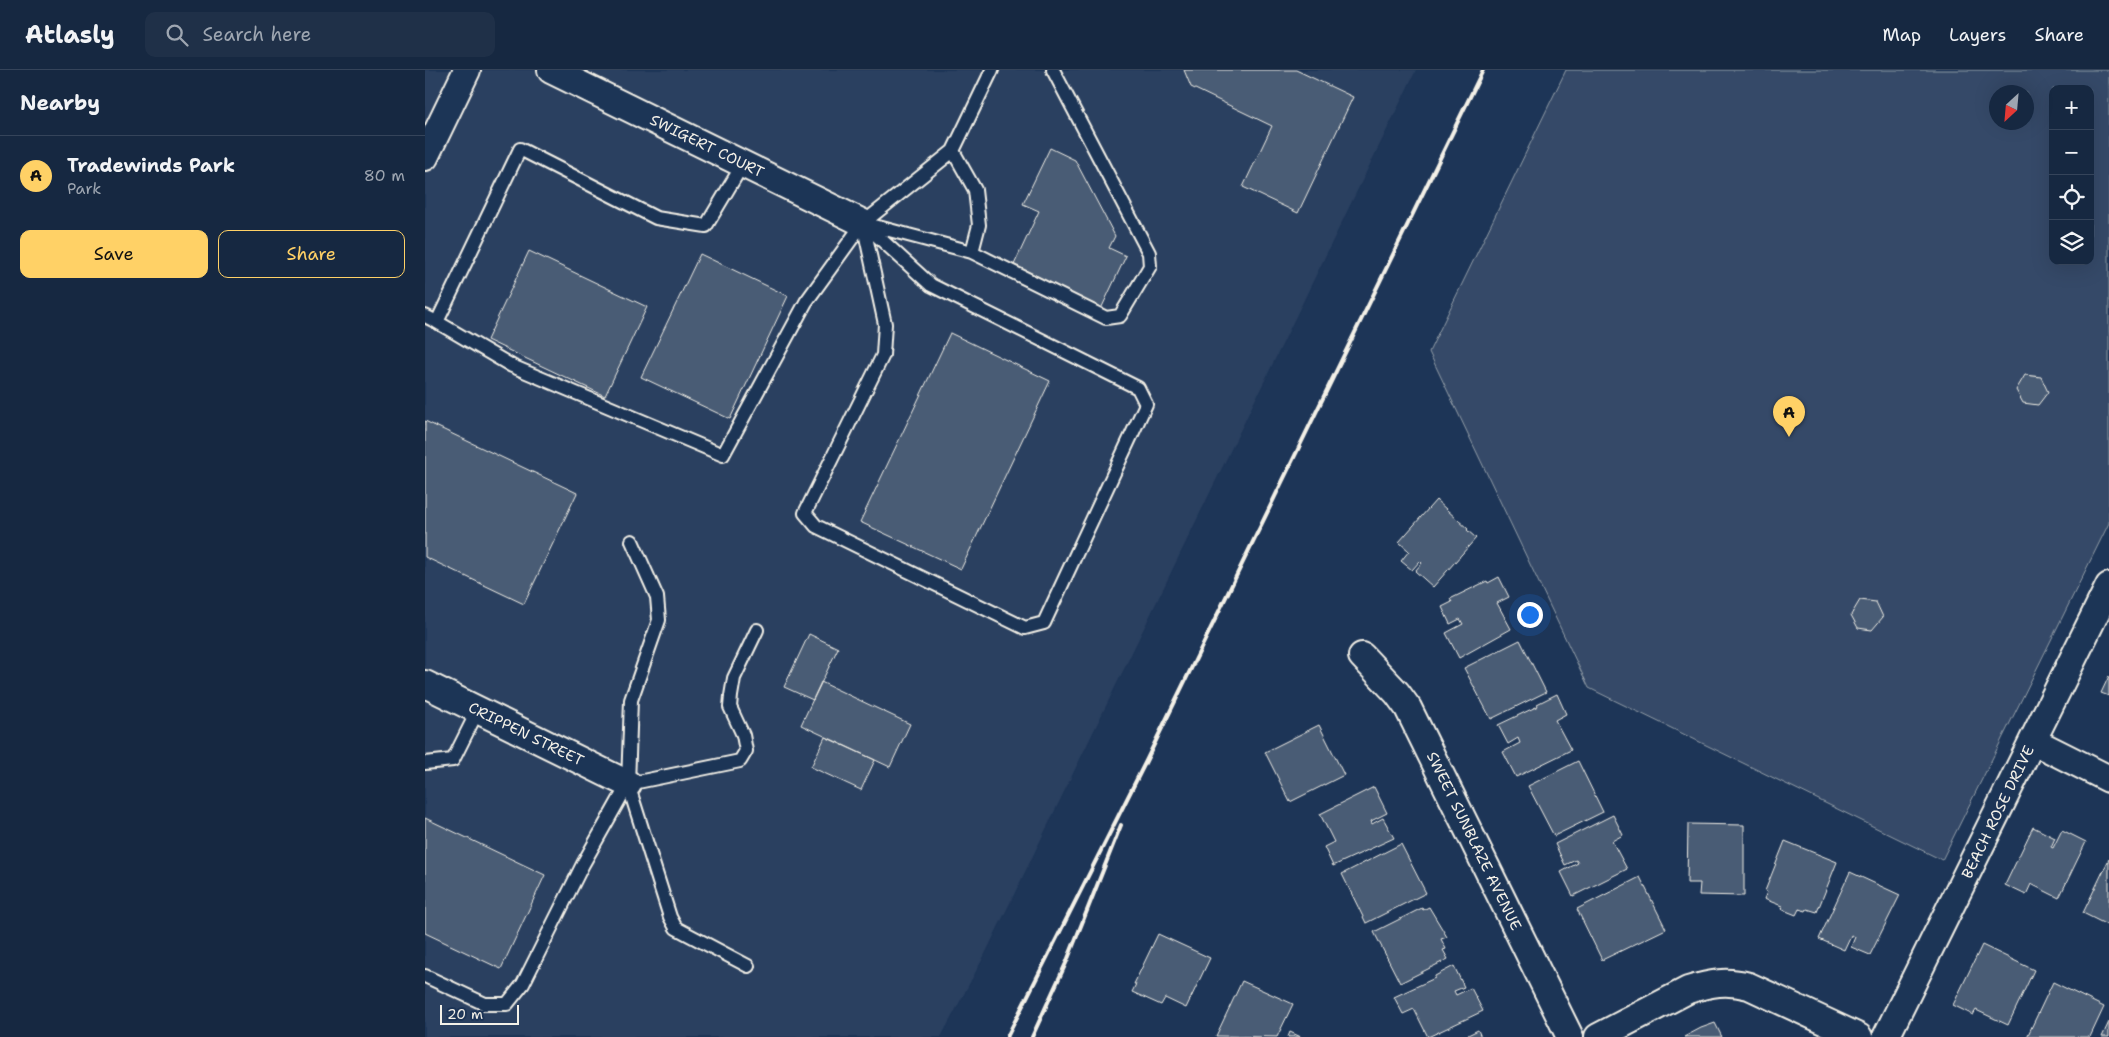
<!DOCTYPE html>
<html lang="en">
<head>
<meta charset="utf-8">
<style>
  body { margin:0; font-family:"Shantell Sans",sans-serif; background:#1f3048; color:#f1f3f6 }
  .controls { position:absolute; right:15px; top:15px; display:grid; overflow:hidden; border-radius:10px; box-shadow:0 5px 20px #0002 }
  .controls button { width:45px; height:45px; display:grid; place-items:center; padding:0; border:0; border-bottom:1px solid #35445a; background:#162841; color:#f1f3f6; font:25px sans-serif }
  .compass { position:absolute; left:1564px; top:15px; width:45px; height:45px; border-radius:50%; background:#162841; box-shadow:0 5px 20px #0002; rotate:206deg }
  .scale { position:absolute; left:15px; bottom:12px; width:79px; box-sizing:border-box; padding-left:5px; border:2px solid #f4f1e8; border-top:0; font-size:14px; line-height:18px; white-space:nowrap; color:#f4f1e8; -webkit-text-stroke:4px #1d3557; paint-order:stroke }
  .you { position:absolute; left:1104px; top:544px; width:18px; height:18px; margin:-12px; border:4px solid #fff; border-radius:50%; background:#1a73e8; box-shadow:0 0 0 8px #1a73e833 }
  .badge { display:grid; place-items:center; width:32px; height:32px; border-radius:50%; background:#ffd166; color:#111; font-size:16px; font-weight:700 }
  .pin { position:absolute; translate:-50% -41px; filter:drop-shadow(0 1px 2px #0008) }
  .pin::after { content:''; position:absolute; top:26px; width:18px; height:15px; background:inherit; clip-path:polygon(0 0,100% 0,50% 100%) }
  .list { margin:0; padding:0; list-style:none }
  h2 { display:flex; justify-content:space-between; align-items:center; height:65px; margin:0; padding:0 20px; font-size:21px }
  h2 small { font-size:16px; font-weight:400; color:#9ea6b1 }
  .list li { display:grid; grid-template-columns:32px 1fr auto; gap:15px; align-items:center; box-sizing:border-box; height:80px; padding:0 20px; border-top:1px solid #35445a }
  .list b { display:block; font-size:19px; white-space:nowrap }
  .list p { margin:0; font-size:16px; white-space:nowrap; color:#9ea6b1 }
  .list em { font-size:16px; font-style:normal; color:#9ea6b1 }
  .actions { display:flex; gap:10px; padding:15px 20px }
  .actions a { flex:1; padding:11px 0; border:1px solid #ffd166; border-radius:10px; text-align:center; font-size:18px; color:#ffd166 }
  .actions .main { background:#ffd166; color:#111 }
  .icon { flex:none; width:28px; height:28px; fill:none; stroke:currentColor; stroke-width:2; stroke-linecap:round; stroke-linejoin:round }
  .map { position:relative; flex:none; width:1684px; height:967px; overflow:hidden }
  header { display:flex; align-items:center; gap:30px; box-sizing:border-box; height:70px; padding:0 25px; background:#162841; border-bottom:1px solid #35445a }
  header strong { font-size:24px }
  nav { display:flex; gap:28px; margin-inline-start:auto; font-size:18px }
  .search { width:350px; height:45px; background:#1f3048; display:flex; align-items:center; gap:12px; box-sizing:border-box; padding:0 18px; border-radius:10px; color:#9ea6b1; font-size:19px }
  main { display:flex }
  aside { flex:1; background:#162841 }
  .map>svg:first-child { display:block }
  .built { fill:#2a4060 }
  .green { fill:#354a67; stroke:#949ea8; fill-rule:evenodd }
  .building { fill:#485b74; stroke:#f4f1e8 }
  .lines { fill:none; stroke-linecap:round; stroke-linejoin:round }
  .lane-casing { stroke:#f4f1e8; stroke-width:16 }
  .street-casing { stroke:#f4f1e8; stroke-width:30 }
  .lane { stroke:#1d3557; stroke-width:12 }
  .street { stroke:#1d3557; stroke-width:26 }
  .rail { stroke:#f4f1e8; stroke-width:4 }
  .labels { text-anchor:middle; stroke-width:4.5; stroke-linejoin:round; paint-order:stroke }
  .street-label { font-size:15px; fill:#f4f1e8; stroke:#1d3557 }
</style>
</head>
<body>
<header>
<strong>Atlasly</strong>
<div class="search"><svg class="icon" aria-label="search" viewBox="0 0 24 24"><circle cx="10" cy="10" r="6"/><path d="M15 15l6 6"/></svg>Search here</div>
<nav><a>Map</a><a>Layers</a><a>Share</a></nav>
</header>
<main>
<aside>
<h2>Nearby<small></small></h2>
<ul class="list">
<li><span class="badge">A</span><div><b>Tradewinds Park</b><p>Park</p></div><em>80 m</em></li>
</ul>
<div class="actions"><a class="main">Save</a><a>Share</a></div>
</aside>
<div class="map">
<svg width="1684" height="967" viewBox="0 0 1684 967">
  <rect width="100%" height="100%" fill="#1d3557"/>
  <filter id="ink" filterUnits="userSpaceOnUse"><feTurbulence type="fractalNoise" baseFrequency=".02" numOctaves="2"/><feDisplacementMap in="SourceGraphic" scale="10" xChannelSelector="R" yChannelSelector="G"/><feConvolveMatrix kernelMatrix="1 2 1 2 8 2 1 2 1" color-interpolation-filters="sRGB"/></filter>
  <g filter="url(#ink)">
    <path class="built" d="M0,0H991L558,888L516,967H0Z"/>
    <path class="green" d="M1141,0H1684V453L1517,790L1164,618L1004,282ZM1628,19H1665V191H1628ZM1572,22H1602V52H1572Z"/>
    <path class="building" d="M759,0H871L928,27L873,143L818,117L847,56L766,17Z
      M625,78L650,90L690,166L684,178L701,186L676,239L588,197L614,141L598,134Z
      M104,181L222,237L180,326L62,270Z
      M275,184L363,226L305,349L216,307Z
      M525,263L625,311L536,499L435,452Z
      M1600,305L1616,307L1623,322L1613,335L1598,333L1591,320Z
      M0,351L152,423L99,534L0,487Z
      M1011,430L1043,459L1042,460L1051,468L1008,517L990,501L997,493L995,491L987,500L976,491L984,481L974,472Z
      M1074,507L1084,527L1072,533L1086,559L1034,588L1021,563L1038,554L1035,549L1025,554L1017,537L1027,532L1025,529L1062,511L1063,513Z
      M1435,530L1451,532L1458,547L1447,560L1433,558L1426,545Z
      M384,564L413,578L388,630L359,617Z
      M1095,570L1121,622L1066,649L1039,598Z
      M1684,606V626L1676,623Z
      M396,612L485,654L465,697L376,655Z
      M1132,624L1141,644L1130,650L1146,680L1091,707L1078,682L1095,673L1093,668L1083,674L1073,655L1113,636L1112,634Z
      M894,655L919,705L865,732L840,682Z
      M400,667L450,690L436,720L386,697Z
      M1153,691L1178,742L1129,766L1103,716Z
      M949,717L962,743L946,751L947,754L958,748L969,768L908,796L899,777L909,772L895,744Z
      M1188,745L1198,765L1187,771L1202,799L1148,826L1136,802L1153,793L1151,790L1140,795L1130,774Z
      M0,748L120,805L76,899L0,863Z
      M1263,754L1319,755V826L1274,825L1275,813H1262Z
      M1608,757L1630,768L1626,777L1628,778L1637,760L1661,772L1634,828L1606,814L1601,825L1580,815Z
      M1360,771L1412,792L1392,842L1382,839L1381,841L1374,839L1371,845L1356,839L1357,836L1339,829L1342,822L1340,821Z
      M976,774L1001,823L941,853L917,804Z
      M1684,789V856L1658,843Z
      M1425,802L1475,825L1445,885L1426,877L1430,867L1426,865L1419,880L1394,869Z
      M1215,807L1241,859L1177,890L1152,839Z
      M1004,837L1022,867L1016,869L1021,879L1018,880L1023,889L975,913L949,862L997,838L998,840Z
      M733,864L785,888L761,938L740,928L736,935L707,922L711,914H709Z
      M1557,875L1609,900L1583,955L1551,940L1548,945L1528,935Z
      M1029,896L1039,917L1029,921L1031,925L1046,918L1058,941L1003,967L989,939L978,944L969,927L1010,908V906Z
      M817,911L868,934L852,967L791,966Z
      M1628,912L1679,937L1665,967H1602Z
      M1684,952V967H1677Z
      M1290,953L1297,967H1259L1276,958Z
      M1053,960L1056,967H1039Z
      M865,962L876,967H863Z"/>
    <g class="lines">
      <g class="lane-casing">
        <path id="lane" d="M528,81L567,0
          M438,153L506,215L713,318L721,334L619,553L600,558L391,456L380,443L458,285L460,254Z
          M547,182L554,155L550,120L528,81L438,153L547,182L681,248L695,246L725,196L724,183L628,0
          M0,246L12,252L95,79L231,148L281,156L318,94
          M12,252L87,296L298,385L381,232L438,153
          M207,471L232,527L234,550L206,630L203,714L245,847L251,858L323,896
          M0,693L28,690L53,640
          M0,906L60,934H82L98,914L158,794L203,714L315,691L321,681L318,665L305,637L306,626L309,608L332,560"/>
      </g>
      <g class="street-casing">
        <path id="street" d="M126,0L438,153
          M0,87L42,0
          M937,586L972,623L983,638L1145,967
          M0,614L203,714
          M1608,671L1684,709
          M1173,967L1263,920C1286,913 1301,910 1324,916L1434,967
          M1461,967L1684,516"/>
      </g>
      <use href="#lane" class="lane"/>
      <use href="#street" class="street"/>
      <path class="rail" d="M582,967L721,691L1058,0
        M607,967L642,891L696,755"/>
    </g>
  </g>
  <g class="labels">
    <g class="street-label">
      <text transform="translate(282 76) rotate(26)" y="5">SWIGERT COURT</text>
      <text transform="translate(101 664) rotate(26)" y="5">CRIPPEN STREET</text>
      <text transform="translate(1573 742) rotate(-64)" y="5">BEACH ROSE DRIVE</text>
      <text transform="translate(1049 771) rotate(64)" y="5">SWEET SUNBLAZE AVENUE</text>
    </g>
  </g>
</svg>
<div class="controls">
<button>+</button>
<button>−</button>
<button><svg class="icon" aria-label="locate" viewBox="0 0 24 24"><circle cx="12" cy="12" r="6"/><path d="M12 2v4M12 18v4M2 12h4M18 12h4"/></svg></button>
<button><svg class="icon" aria-label="layers" viewBox="0 0 24 24"><path d="M12 4l9 5-9 5-9-5zM3 14l9 5 9-5"/></svg></button>
</div>
<svg class="compass" viewBox="-18 -18 36 36"><path d="M0-13l5 13h-10z" fill="#e53935"/><path d="M0 13l5-13h-10z" fill="#9ea6b1"/></svg>
<div class="scale">20 m</div>
<div class="you"></div>
<div class="pin badge" style="left:1364px;top:367px">A</div>
</div>
</main>
</body>
</html>
